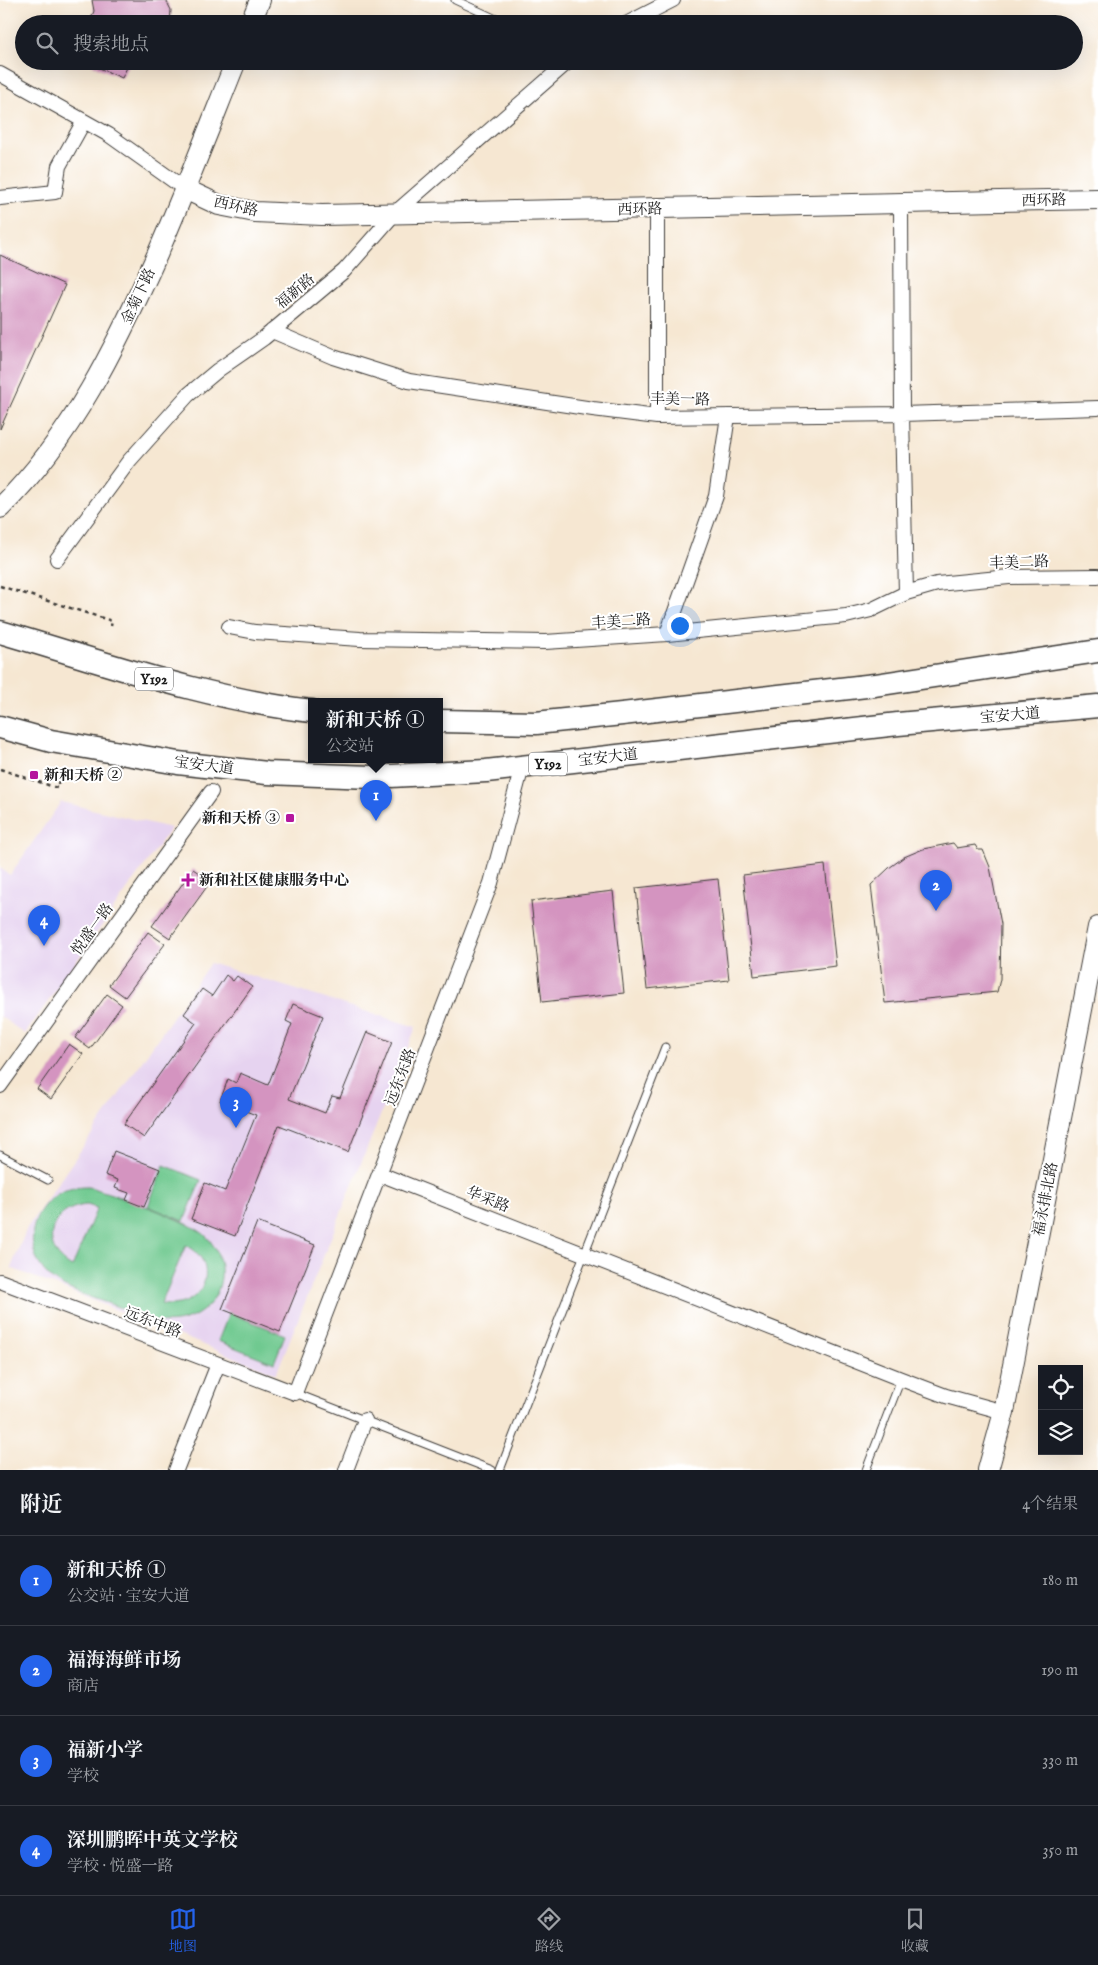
<!DOCTYPE html>
<html lang="zh">
<head>
<meta charset="utf-8">
<style>
  body { margin:0; font-family:"IM FELL English","Noto Serif SC",serif; background:#242831; color:#f1f3f6 }
  .controls { position:absolute; right:15px; bottom:15px; display:grid; overflow:hidden; border-radius:0px; box-shadow:0 5px 20px #0002 }
  .controls button { width:45px; height:45px; display:grid; place-items:center; padding:0; border:0; border-bottom:1px solid #363941; background:#171b24; color:#f1f3f6; font:25px sans-serif }
  .you { position:absolute; left:679px; top:625px; width:18px; height:18px; margin:-12px; border:4px solid #fff; border-radius:50%; background:#1a73e8; box-shadow:0 0 0 8px #1a73e833 }
  .badge { display:grid; place-items:center; width:32px; height:32px; border-radius:50%; background:#2563eb; color:#fff; font-size:16px; font-weight:700 }
  .pin { position:absolute; translate:-50% -41px; filter:drop-shadow(0 1px 2px #0008) }
  .pin::after { content:''; position:absolute; top:26px; width:18px; height:15px; background:inherit; clip-path:polygon(0 0,100% 0,50% 100%) }
  .popup { position:absolute; left:308px; top:698px; width:135px; height:65px; box-sizing:border-box; display:grid; place-content:center; border-radius:0px; background:#171b24; filter:drop-shadow(0 1px 4px #0005); font-size:16px; white-space:nowrap; color:#9ea1a6 }
  .popup b { font-size:19px; color:#f1f3f6 }
  .popup::after { content:''; position:absolute; left:50%; top:100%; margin-left:-10px; border:10px solid transparent; border-top-color:#171b24 }
  .list { margin:0; padding:0; list-style:none }
  h2 { display:flex; justify-content:space-between; align-items:center; height:65px; margin:0; padding:0 20px; font-size:21px }
  h2 small { font-size:16px; font-weight:400; color:#9ea1a6 }
  .list li { display:grid; grid-template-columns:32px 1fr auto; gap:15px; align-items:center; box-sizing:border-box; height:90px; padding:0 20px; border-top:1px solid #363941 }
  .list b { display:block; font-size:19px; white-space:nowrap }
  .list p { margin:0; font-size:16px; white-space:nowrap; color:#9ea1a6 }
  .list em { font-size:16px; font-style:normal; color:#9ea1a6 }
  .icon { flex:none; width:28px; height:28px; fill:none; stroke:currentColor; stroke-width:2; stroke-linecap:round; stroke-linejoin:round }
  .map { position:relative; flex:none; width:1098px; height:1470px; overflow:hidden }
  .search { position:absolute; background:#171b24; box-shadow:0 5px 20px #0002; left:15px; right:15px; top:15px; height:55px; display:flex; align-items:center; gap:12px; box-sizing:border-box; padding:0 18px; border-radius:28px; color:#9ea1a6; font-size:19px }
  .sheet { height:425px; background:#171b24 }
  nav { display:flex; justify-content:space-around; align-items:center; box-sizing:border-box; height:70px; border-top:1px solid #363941; background:#171b24; font-size:14px; color:#9ea1a6 }
  nav a { display:grid; justify-items:center; gap:2px }
  nav .on { color:#2563eb }
  .map>svg:first-child { display:block }
  .built { fill:#e6d3f0 }
  .garden { fill:#70c990; stroke:#467256; fill-rule:evenodd }
  .building { fill:#d494c0 }
  .lines { fill:none; stroke-linecap:round; stroke-linejoin:round }
  .lane-casing { stroke:#3d3a37; stroke-width:9 }
  .street-casing { stroke:#3d3a37; stroke-width:16 }
  .secondary-casing { stroke:#3d3a37; stroke-width:22 }
  .primary-casing { stroke:#3d3a37; stroke-width:25 }
  .path { stroke:#3d3a37; stroke-width:2.5; stroke-dasharray:4 4; stroke-linecap:butt }
  .lane { stroke:#fff; stroke-width:7 }
  .street { stroke:#fff; stroke-width:14 }
  .secondary { stroke:#fff; stroke-width:20 }
  .primary { stroke:#fff; stroke-width:22 }
  .poi-dot { fill:#b5179e; stroke:#fff; stroke-width:2 }
  .labels { text-anchor:middle; stroke-width:4; stroke-linejoin:round; paint-order:stroke }
  .shield { fill:#fff; stroke:#606060; stroke-width:1 }
  .shield-label { font-size:14px; font-weight:bold; fill:#1c1c1c }
  .street-label { font-size:15px; fill:#1c1c1c; stroke:#fff }
  .poi-label { font-size:15px; font-weight:bold; fill:#1c1c1c; stroke:#fff; text-anchor:start }
</style>
</head>
<body>
<div class="map">
<svg width="1098" height="1470" viewBox="0 0 1098 1470">
  <rect width="100%" height="100%" fill="#fff"/>
  <filter id="ink" filterUnits="userSpaceOnUse"><feTurbulence type="fractalNoise" baseFrequency=".02" numOctaves="2"/><feDisplacementMap in="SourceGraphic" scale="10" xChannelSelector="R" yChannelSelector="G"/><feConvolveMatrix kernelMatrix="1 2 1 2 8 2 1 2 1" color-interpolation-filters="sRGB"/></filter>
  <filter id="wash" filterUnits="userSpaceOnUse"><feTurbulence type="fractalNoise" baseFrequency=".0096" numOctaves="4" result="noise"/><feDisplacementMap in="SourceGraphic" scale="20" xChannelSelector="R" yChannelSelector="G"/><feGaussianBlur stdDeviation="1.12" result="paint"/><feColorMatrix in="noise" values="0 0 0 0 0 0 0 0 0 0 0 0 0 0 0 0 0 1.4 0 .05"/><feComposite in="paint" operator="in"/></filter>
  <g filter="url(#wash)">
    <rect width="100%" height="100%" fill="#f6e7d2"/>
    <path class="built" d="M61,802L171,828L25,1034L0,1016V868L10,875Z
      M210,963L416,1027L276,1374L11,1268L27,1228Z"/>
    <path class="garden" d="M164,1165L201,1180L184,1221L148,1206Z
      M89,1187C111,1193 193,1221 207,1237C243,1278 206,1333 153,1321C141,1318 129,1312 118,1307C98,1299 64,1291 49,1276C24,1253 28,1213 56,1195C66,1188 77,1187 89,1187ZM87,1205L97,1208L72,1267C38,1248 49,1208 87,1205ZM186,1245C223,1264 203,1312 161,1304Z
      M229,1313L285,1335L274,1363L218,1341Z"/>
    <g id="blocks">
      <path class="building" d="M92,0H166L171,10L170,24H89L94,11Z
        M83,61H130L122,78Z
        M0,255L65,285L0,429Z
        M953,843L957,848L975,845L978,850H983L990,867L1001,924L1000,979L997,992L885,1003L871,885L889,868L904,857L923,849Z
        M825,865L836,966L754,976L743,875Z
        M193,869L211,881L170,938L152,926Z
        M718,879L729,980L647,989L636,888Z
        M613,891L624,993L542,1002L531,901Z
        M148,932L165,944L125,997L109,985Z
        M226,975L233,981L237,976L252,987L144,1138L124,1124L196,1023L184,1014L202,989L212,996Z
        M107,994L122,1005L90,1049L75,1038Z
        M293,1004L323,1016L289,1099L325,1113L332,1096L340,1098L367,1032L392,1042L348,1152L279,1125L235,1236L191,1219L205,1183L225,1191L256,1115L220,1101L228,1079L236,1083L240,1073L268,1085L292,1024L286,1021Z
        M69,1044L83,1054L51,1099L37,1089Z
        M114,1151L160,1169L144,1207L126,1200L129,1193L115,1188L118,1180L105,1175Z
        M257,1222L315,1245L280,1332L222,1309Z"/>
    </g>
  </g>
  <g filter="url(#ink)">
    <use href="#blocks" fill-opacity="0" stroke="#3d3a37" stroke-width="1"/>
    <g class="lines">
      <g class="lane-casing">
        <path id="lane" d="M455,0L507,24
          M0,1155L48,1180
          M295,1393L492,1470
          M500,1470L665,1047
          M866,1470L901,1379"/>
      </g>
      <g class="street-casing">
        <path id="street" d="M626,24L673,0
          M0,74L109,135L185,189
          M0,198L55,192L59,166L84,121
          M901,203L902,414L906,593
          M272,331L333,357L409,381L593,409L657,417L902,414L1098,408
          M657,417V208
          M57,559L129,461L188,395L218,370L264,338L344,271L395,213L569,61
          M229,627L255,632L360,639L545,642L667,634L846,616L871,610L906,593L937,584L1009,577L1098,576
          M667,634L716,496L728,416
          M0,1086L211,792
          M380,1174L901,1379L946,1396L1004,1412
          M0,1281L295,1393L491,883L522,767
          M176,1470L218,1364
          M346,1470L365,1420"/>
      </g>
      <g class="secondary-casing">
        <path id="secondary" d="M250,24L260,0
          M185,189L219,205L255,212L322,215L1098,199
          M0,508C72,438 117,345 157,255C185,191 210,126 236,61
          M988,1470L1004,1412L1098,927"/>
      </g>
      <g class="primary-casing">
        <path id="primary" d="M0,632C104,662 205,699 312,711
          M440,721L536,723L622,714L875,685L1098,651
          M0,727L51,741L178,763L267,773L371,777L486,771L898,724L1098,706"/>
      </g>
      <path class="path" d="M0,586L112,621L111,626
        M0,769L57,788L60,777"/>
      <use href="#lane" class="lane"/>
      <use href="#street" class="street"/>
      <use href="#secondary" class="secondary"/>
      <use href="#primary" class="primary"/>
    </g>
  </g>
  <g class="poi-dot">
    <rect x="29" y="770" width="10" height="10" rx="2.5"/>
    <rect x="285" y="813" width="10" height="10" rx="2.5"/>
    <path d="M185.5 872.5h5v5h5v5h-5v5h-5v-5h-5v-5h5z"/>
  </g>
  <g class="labels">
    <g class="shield">
      <rect x="135" y="667.5" width="38" height="23" rx="4"/>
      <rect x="529" y="752.5" width="38" height="23" rx="4"/>
    </g>
    <g class="shield-label">
      <text x="154" y="684">Y192</text>
      <text x="548" y="769">Y192</text>
    </g>
    <g class="street-label">
      <text transform="translate(1044 200) rotate(-1)" y="5">西环路</text>
      <text transform="translate(236 206) rotate(13)" y="5">西环路</text>
      <text transform="translate(640 209) rotate(-1)" y="5">西环路</text>
      <text transform="translate(295 291) rotate(-40)" y="5">福新路</text>
      <text transform="translate(138 296) rotate(-65)" y="5">金菊下路</text>
      <text transform="translate(680 399) rotate(1)" y="5">丰美一路</text>
      <text transform="translate(1019 562) rotate(-2)" y="5">丰美二路</text>
      <text transform="translate(621 621) rotate(-4)" y="5">丰美二路</text>
      <text transform="translate(1010 715) rotate(-5)" y="5">宝安大道</text>
      <text transform="translate(608 757) rotate(-7)" y="5">宝安大道</text>
      <text transform="translate(204 765) rotate(7)" y="5">宝安大道</text>
      <text transform="translate(92 929) rotate(-54)" y="5">悦盛一路</text>
      <text transform="translate(400 1077) rotate(-69)" y="5">远东东路</text>
      <text transform="translate(488 1199) rotate(22)" y="5">华采路</text>
      <text transform="translate(1045 1199) rotate(-79)" y="5">福永排北路</text>
      <text transform="translate(153 1322) rotate(21)" y="5">远东中路</text>
    </g>
    <g class="poi-label">
      <text x="44" y="780">新和天桥 ②</text>
      <text x="280" y="823" text-anchor="end">新和天桥 ③</text>
      <text x="199" y="885">新和社区健康服务中心</text>
    </g>
  </g>
</svg>
<div class="controls">
<button><svg class="icon" aria-label="locate" viewBox="0 0 24 24"><circle cx="12" cy="12" r="6"/><path d="M12 2v4M12 18v4M2 12h4M18 12h4"/></svg></button>
<button><svg class="icon" aria-label="layers" viewBox="0 0 24 24"><path d="M12 4l9 5-9 5-9-5zM3 14l9 5 9-5"/></svg></button>
</div>
<div class="you"></div>
<div class="pin badge" style="left:376px;top:821px">1</div>
<div class="popup"><b>新和天桥 ①</b>公交站</div>
<div class="pin badge" style="left:936px;top:911px">2</div>
<div class="pin badge" style="left:236px;top:1128px">3</div>
<div class="pin badge" style="left:44px;top:946px">4</div>
<div class="search"><svg class="icon" aria-label="search" viewBox="0 0 24 24"><circle cx="10" cy="10" r="6"/><path d="M15 15l6 6"/></svg>搜索地点</div>
</div>
<section class="sheet">
<h2>附近<small>4个结果</small></h2>
<ul class="list">
<li><span class="badge">1</span><div><b>新和天桥 ①</b><p>公交站 · 宝安大道</p></div><em>180 m</em></li>
<li><span class="badge">2</span><div><b>福海海鲜市场</b><p>商店</p></div><em>190 m</em></li>
<li><span class="badge">3</span><div><b>福新小学</b><p>学校</p></div><em>330 m</em></li>
<li><span class="badge">4</span><div><b>深圳鹏晖中英文学校</b><p>学校 · 悦盛一路</p></div><em>350 m</em></li>
</ul>
</section>
<nav>
<a class="on"><svg class="icon" aria-label="map" viewBox="0 0 24 24"><path d="M3 6l6-2 6 2 6-2v14l-6 2-6-2-6 2zM9 4v14M15 6v14"/></svg>地图</a>
<a><svg class="icon" aria-label="directions" viewBox="0 0 24 24"><path d="M12 3l9 9-9 9-9-9zM9 14v-3h6M13 9l2 2-2 2"/></svg>路线</a>
<a><svg class="icon" aria-label="saved" viewBox="0 0 24 24"><path d="M7 4h10v16l-5-4-5 4z"/></svg>收藏</a>
</nav>
</body>
</html>
